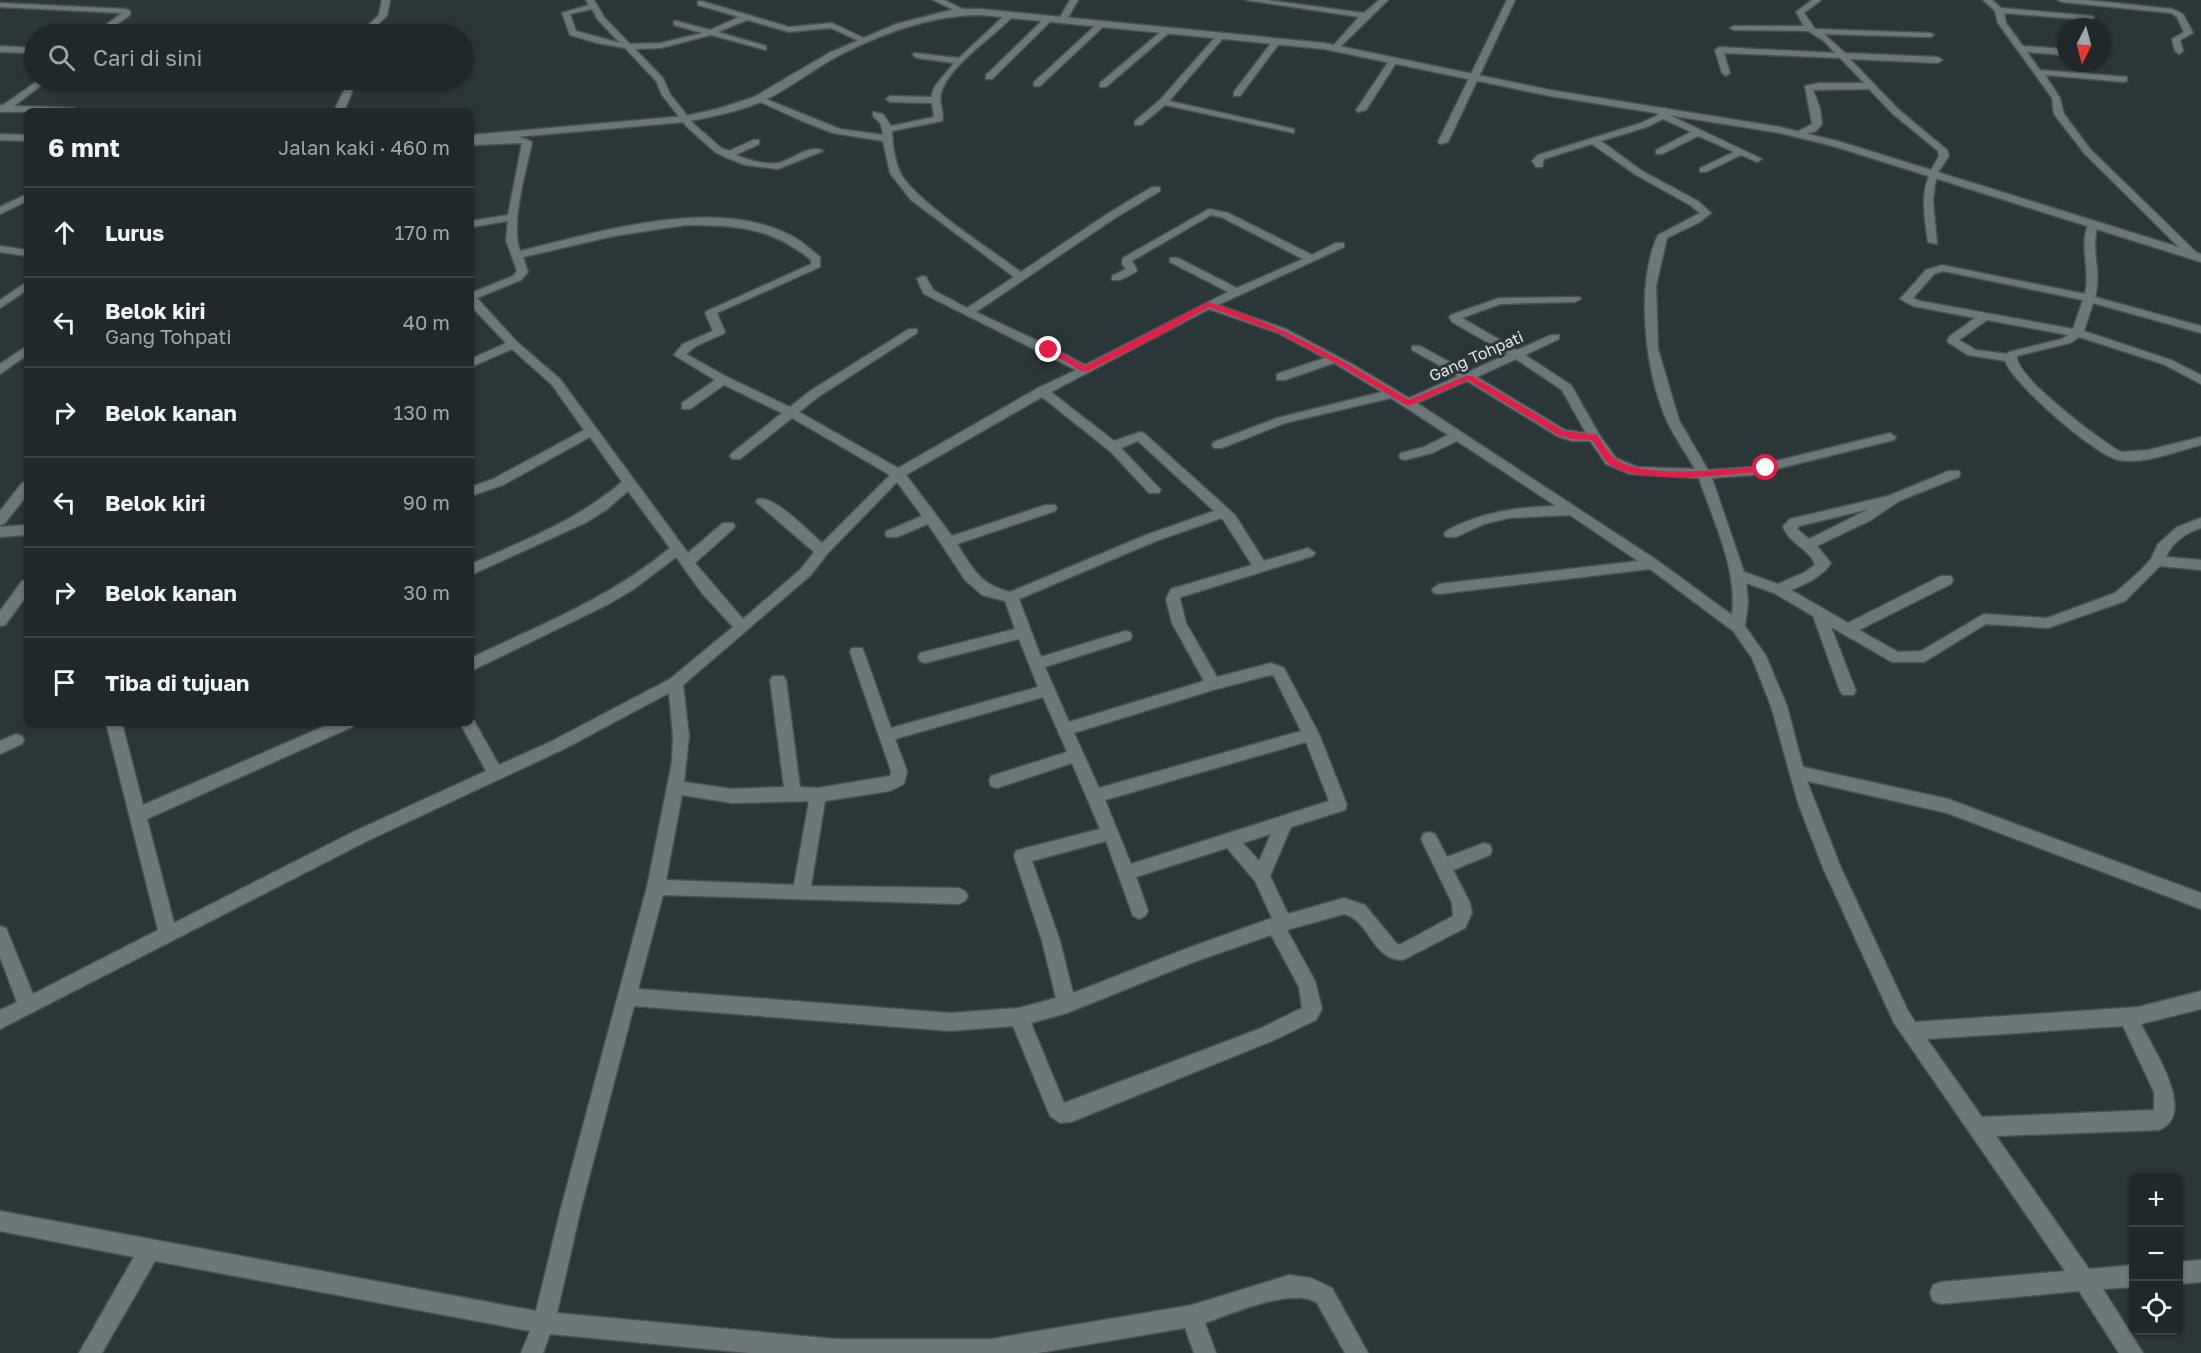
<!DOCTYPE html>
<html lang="id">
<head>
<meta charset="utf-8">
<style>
  body { margin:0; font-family:"Golos Text",sans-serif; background:#2d3436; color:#f1f3f6 }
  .controls { position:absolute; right:18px; bottom:18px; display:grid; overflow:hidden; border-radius:9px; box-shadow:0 2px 4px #0004 }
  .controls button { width:54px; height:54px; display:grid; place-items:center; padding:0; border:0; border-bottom:2px solid #3d4447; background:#20282a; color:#f1f3f6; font:30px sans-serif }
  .compass { position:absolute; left:2057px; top:18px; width:54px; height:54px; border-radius:50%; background:#20282a; box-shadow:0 2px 4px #0004; rotate:186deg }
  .stop { position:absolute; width:18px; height:18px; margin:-14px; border:4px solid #e11d48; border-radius:50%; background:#fff }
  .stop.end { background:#e11d48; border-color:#fff; box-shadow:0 2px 6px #0008 }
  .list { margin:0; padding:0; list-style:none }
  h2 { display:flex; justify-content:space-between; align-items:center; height:78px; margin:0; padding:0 24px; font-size:26px }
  h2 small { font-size:20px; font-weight:400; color:#a2a6a8 }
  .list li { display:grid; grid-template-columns:39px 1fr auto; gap:18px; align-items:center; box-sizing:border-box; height:90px; padding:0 24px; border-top:2px solid #3d4447 }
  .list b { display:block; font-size:22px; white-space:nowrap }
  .list p { margin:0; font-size:20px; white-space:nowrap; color:#a2a6a8 }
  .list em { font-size:20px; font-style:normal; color:#a2a6a8 }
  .icon { flex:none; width:33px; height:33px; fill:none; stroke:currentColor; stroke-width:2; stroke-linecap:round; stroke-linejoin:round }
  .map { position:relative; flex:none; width:2201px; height:1353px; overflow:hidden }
  .search { position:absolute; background:#20282a; box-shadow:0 2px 4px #0004; left:24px; top:24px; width:450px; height:66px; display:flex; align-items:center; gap:15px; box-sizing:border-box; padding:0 21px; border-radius:33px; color:#a2a6a8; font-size:22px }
  .panel { position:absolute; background:#20282a; box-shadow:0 2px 4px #0004; left:24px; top:108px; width:450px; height:618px; border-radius:9px }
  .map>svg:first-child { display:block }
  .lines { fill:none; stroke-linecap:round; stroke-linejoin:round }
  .street-casing { stroke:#495153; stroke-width:3 }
  .secondary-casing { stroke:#495153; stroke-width:3 }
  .street { fill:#6b7779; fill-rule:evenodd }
  .secondary { fill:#6b7779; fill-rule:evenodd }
  .route { fill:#e11d48 }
  .labels { text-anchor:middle; stroke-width:6; stroke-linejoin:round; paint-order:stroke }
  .far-street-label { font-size:16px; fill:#dee5e6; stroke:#2b3638 }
</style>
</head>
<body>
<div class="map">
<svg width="2201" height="1353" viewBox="0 0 2201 1353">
  <rect width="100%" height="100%" fill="#2b3638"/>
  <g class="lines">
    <g class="street-casing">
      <path id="street" d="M382,0H390L387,16L367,34H359L379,15Z
        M586,0H594L604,17L630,44L661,43L702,33L674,25V21H677L710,30L739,17L698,5V1H701L789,27L832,23L868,40L861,42L831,28L789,32L747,20L718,32L766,46V50L711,35L661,48L635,49L663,78L670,94L693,123L721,148L729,151L753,140H759V144L736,155C748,160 766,165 778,163C791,160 812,143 823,151L778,169L745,165L725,157L715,152L687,127L662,95L656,81L625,48L597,43L570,35L562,13L589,5ZM592,9L598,20L620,43L576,31L570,14Z
        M933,0H944L967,11L960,13Z
        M1070,0H1078L1065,23H1059L1058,21Z
        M1246,0H1267L1364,13L1379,0H1388L1336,51L1333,50V46L1359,17Z
        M1507,0H1515L1448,142L1440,144L1438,142Z
        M1812,0H1821L1804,13L1815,29L1930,33L1934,35L1930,37L1824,34L1845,53L1938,57L1942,60L1938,63L1850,59L1899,110L1947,150L1949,156L1939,171L1935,184L1933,201L1937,244L1928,242C1923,206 1919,188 1939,156L1938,151L1893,114L1869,89L1813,90L1820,108L1822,124L1816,131L1798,137L1793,134L1812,124L1805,86L1819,83H1864L1840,58L1724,53L1730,73L1726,76L1722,73L1715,50L1719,47L1835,53L1824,41L1808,31L1734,30L1730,28L1734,26H1804L1796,12Z
        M1983,0H1992L2001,8L2093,16L2094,18L2090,20L2004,13L2006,23L2023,46L2066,49V55L2027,52L2040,70L2127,77V81L2124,82L2045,75L2060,98L2064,114L2090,149L2198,254V258H2190L2084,153L2054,114L2052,98L1998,23L1995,11Z
        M2058,0H2086L2173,9L2183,14L2193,33L2180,40L2183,51L2179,54L2175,51L2172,39L2184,32L2177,17L2171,13L2062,2Z
        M0,3L126,9L130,11V15L103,34H94L122,13L0,7Z
        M1007,13L1014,15C994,37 949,65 941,93C938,103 945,112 942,121L892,131C892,143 895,161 900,172C912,199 994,252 1021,272L1107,214L1152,187H1160V191L1115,218L976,312L1053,348L1085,365L1228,292L1170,262V258H1178L1237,288L1303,259L1221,217L1211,215L1132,261L1137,270L1136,272L1120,280H1112V276L1126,269L1122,264L1123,258L1209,209L1228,213L1312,255L1336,243H1344V247L1218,305L1286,329L1352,364L1409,398L1458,376L1412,350V346H1420L1468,372L1508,354L1452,322L1449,317L1451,315L1499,298L1579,297L1581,299L1575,302L1500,304L1462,318L1517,350L1551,335H1559V339L1525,355L1571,385L1600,436L1616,458L1637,467L1695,469C1686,453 1675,438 1667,421C1645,372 1635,284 1658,235L1700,213L1690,205L1636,175L1592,144L1544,159L1542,167H1536L1532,161L1538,155L1641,123L1656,116L1665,108L1670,111L1667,114L1762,159L1757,162L1741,155L1706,172H1700V168L1734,152L1698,136L1662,154H1656V150L1691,132L1663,119L1647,127L1601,141L1642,171L1698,201L1711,213L1700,222L1667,238L1656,286L1658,349L1679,420L1708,470L1752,467L1890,433L1896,437L1894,440L1752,475L1712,478L1744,572L1778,584L1805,572L1815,565C1811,550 1787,542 1783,526L1790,519L1888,496L1949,471H1959L1960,474L1959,477L1899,501L1871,520L1817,546L1831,563C1821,578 1807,583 1791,590L1848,623L1941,576H1951L1953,580L1951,584L1859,630L1898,652L1921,651L1984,614L2047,618L2115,593L2141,570L2151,559L2158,544L2177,527L2201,518V528C2186,533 2172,542 2166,557L2201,560V570L2160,566L2125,601L2048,628L1986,624L1924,662H1892L1831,627L1856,691L1853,695H1843L1840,691L1813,616L1774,593L1746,583L1748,602L1745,626L1766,656L1787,706L1803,767L1948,799L2201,893V909L1947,813L1807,781L1841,868L1908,1011L1915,1022L2138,1007L2201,991V1009L2141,1024C2153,1049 2198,1114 2159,1130L1996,1136L2089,1269L2134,1265V1287L2103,1289L2143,1353H2119L2079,1291L1941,1304L1933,1301L1930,1293L1933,1285L1941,1282L2065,1271L1894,1023L1823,868L1798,803L1771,706L1752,658L1733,631L1650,569L1439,594L1434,593L1432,589L1439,584L1638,561L1570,515L1509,518L1484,524L1456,537H1446L1444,534L1446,531C1481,512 1517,507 1556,506L1457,441L1432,453L1405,460L1401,459L1399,456L1401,453L1424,447L1448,435L1391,398L1285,423L1222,448H1214L1212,445L1214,442L1277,418L1382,392L1334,363L1285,380H1277V374L1325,358L1278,333L1209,309L1051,392L1114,441L1140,432L1144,433L1235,515L1264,561L1308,548L1315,553L1313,556L1181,597L1180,599L1186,623L1217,677L1271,663L1284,668L1319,734L1347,805L1345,810L1291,827L1270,876L1288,914L1344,898L1365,905L1397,944H1401L1453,916L1452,903L1421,839L1423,834L1429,832L1435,834L1447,857L1484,843L1490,845L1492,850L1490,855L1453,870L1470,903L1472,913L1465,928L1403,960C1371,960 1371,921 1344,914L1287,930L1315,981L1322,1009L1316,1020L1272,1041L1071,1122L1060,1123L1050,1116L1013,1026L950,1031L634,1006L581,1208L557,1313L835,1339H991L1192,1305L1289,1275L1311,1278L1332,1288L1368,1353H1345L1317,1303C1294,1286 1232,1314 1205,1323L1216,1353H1194L1185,1328L1038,1353H749L550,1334L543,1353H521L530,1331L155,1261L102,1353H79L134,1257L0,1231V1211L536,1311L561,1208L647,887L672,762L673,736L669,693L564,749L367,841L0,1029V1010L17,1002L0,957V926L6,928L33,994L158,930L106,723H122L143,805L332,723H355L352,727L147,819L174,923L355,831L486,771L460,723H471V718L473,719L499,765L552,741L670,679L733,627L701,592L676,557L634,589L609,604L471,671V658C540,625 610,598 670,548L628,491L606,510L585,523L471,575V564C525,540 576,521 622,482L590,437L503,485L471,496V487L493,479L584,430L552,385L512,349L471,367V359L506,343L471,306V293L513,276L517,271L506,240L508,221L471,227V221L508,215L522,143L471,145V139L518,136L532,142C526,172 510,223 520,251C600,232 713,196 790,235C801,240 810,249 820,257V267L717,313L725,332L723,334L696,346L686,354L727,377L790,407L810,391L909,329H917V333L818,397L799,412L898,468L1038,388L1076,370L924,294L917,279L922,276L926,277L933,290L967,308L1014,277L911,200L890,173L883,141L833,133L802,121L754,99L761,97L840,129L883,135L881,124L873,116V112L883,114L891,126L934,117L932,103L890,102L886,99L890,96L931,97L935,86L954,63L917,58L913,55L914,53L959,58ZM686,225C735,225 771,227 811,260V264L707,311L705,313L713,331L683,344L674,355L715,380L682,403V409H690L724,385L782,413L732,453L730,456L732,459H740L792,418L890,475L822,543C809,532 775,495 758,499L756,502L814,552L801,569L743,619L695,563L733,529L735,526L733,523H723L688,553L560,379L517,342L477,298L521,280L528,272L523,257L614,236ZM1516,359L1562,390L1586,433L1565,430L1477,377ZM1467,381L1557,436L1572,441H1590L1606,464L1630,474L1699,478C1713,521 1738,569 1732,615L1658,561L1417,403ZM1042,397L1111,452L1149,493H1159L1161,490L1121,448L1138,441L1214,511L1146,535L1010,592C979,584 974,570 957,544L1055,511L1057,508L1055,505H1045L952,536L906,475ZM897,482L922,516L887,531L885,534L887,537H897L928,524L965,580L982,595L1005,601L1015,629L920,653L918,657L920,661L925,663L1019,639L1038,687L891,728L864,652L862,648H852L850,652L891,771L890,776L818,788L800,787L786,680L783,676H773L770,680L784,787L732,789L684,782L689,736L683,685L811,575L827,554ZM1869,509L1809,539L1797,529L1799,526ZM1222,518L1252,565L1171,589L1166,599L1172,623L1204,681L1069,722L1045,667L1130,640L1132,636L1130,632L1125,631L1041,657L1019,599L1156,541ZM1270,675L1274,676L1301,731L1099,788L1074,733L1213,690ZM1043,697L1067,752L991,776L989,781L991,786L997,788L1072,763L1100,829L1022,849L1016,851L1014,856L1042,941L1056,998L1019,1008L950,1013L638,989L663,895L959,904L965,901L968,896L965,891L959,888L811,886L825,801L890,791L904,784L907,771L895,739ZM1306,742L1329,801L1131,864L1105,800ZM682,795L732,803L809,801L794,885L666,880ZM1271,834L1259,861L1243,843ZM1106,841L1133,916L1139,919L1145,916L1148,911L1136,877L1227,848L1255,881L1272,918L1188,948L1073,993L1060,941L1032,861ZM1271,935L1299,987L1302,1008L1259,1029L1064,1103L1031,1023L1067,1013L1191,963ZM2123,1026L2154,1092V1110L1982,1117L1927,1039Z
        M1045,18L1052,20L992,79H986V75Z
        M1098,23L1105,25L1040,86H1034V82Z
        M1164,29L1171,31L1106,87H1100V83Z
        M1218,34L1225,36L1169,101L1294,129V133L1165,105L1141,125H1135V121L1160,100Z
        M1274,39L1281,41L1240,96H1234V92Z
        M0,46L34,48V53L0,52Z
        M1394,57L1398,60L1366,110L1358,112L1356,110L1391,58Z
        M39,80H48L14,106L74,108L79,111L0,112V105H3Z
        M349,80H357L344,111H334Z
        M27,194V201L0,214V207Z
        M2093,222L2098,225C2090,249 2102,272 2095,297L2201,326V333L2093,303L2084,331L2171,360L2201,375V384L2163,364L2079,337L2070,343L2017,356C2014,376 2102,442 2121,452L2148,450L2201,437V445C2176,451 2145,465 2119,460C2096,456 2012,383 2005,361L1968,355L1949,343L1947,341L1950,336L1975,318L1913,306L1900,299L1926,270L1942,265L2085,294C2091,270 2079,248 2088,225ZM1943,271L2083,300L2073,329L1920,301L1913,298L1934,274ZM1987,320L2068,335L2062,339L2009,352L2007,354L1976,350L1959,340Z
        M0,246L27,250V256L0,252Z
        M27,282V290L0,308V300Z
        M27,346V355L0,374V364Z
        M27,482V495L5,523L0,525V511L22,483Z
        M27,525V535L0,537V527Z
        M27,580V595L5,625L0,626V611L22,581Z
        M16,734L22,736L24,740L22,744L0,754V741Z
        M2201,1260V1282L2178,1284V1262Z"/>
    </g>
    <g class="secondary-casing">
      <path id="secondary" d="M955,9H981L1324,43L1550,90L1780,127L1841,142L2201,254V262L1833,146L1780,133L1550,96L1324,49L981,15C930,15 881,34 836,57C811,71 787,90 761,102C736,112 711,117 685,122L471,141V135L685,116L717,109L754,97L829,53L896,24Z
        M0,134L27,135V141L0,140Z"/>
    </g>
    <use href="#street" class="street"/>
    <use href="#secondary" class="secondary"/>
  </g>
  <path class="route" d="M1208,302C1281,324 1344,361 1409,400L1466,376H1472L1564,431L1597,435C1602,442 1607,452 1614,458C1639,480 1733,469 1766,466L1770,468L1766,471C1730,475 1637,486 1608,463C1602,457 1597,446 1592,440L1572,439L1558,435L1468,380L1411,405H1406L1345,368L1279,333L1209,307L1160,335L1088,371H1082L1045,350L1052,348L1085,366Z"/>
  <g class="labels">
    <g class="far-street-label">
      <text transform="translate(1476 356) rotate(-24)" y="6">Gang Tohpati</text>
    </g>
  </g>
</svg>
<div class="controls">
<button>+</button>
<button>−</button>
<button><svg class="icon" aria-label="locate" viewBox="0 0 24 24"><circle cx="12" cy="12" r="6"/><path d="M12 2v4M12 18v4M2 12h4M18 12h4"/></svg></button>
</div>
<svg class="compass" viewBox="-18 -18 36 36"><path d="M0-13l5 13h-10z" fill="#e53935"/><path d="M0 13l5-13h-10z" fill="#a2a6a8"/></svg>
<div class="stop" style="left:1766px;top:468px"></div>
<div class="stop end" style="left:1049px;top:350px"></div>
<div class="search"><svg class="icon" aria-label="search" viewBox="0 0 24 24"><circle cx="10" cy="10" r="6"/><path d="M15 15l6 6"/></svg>Cari di sini</div>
<section class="panel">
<h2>6 mnt<small>Jalan kaki · 460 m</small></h2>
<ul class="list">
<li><svg class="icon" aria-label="ahead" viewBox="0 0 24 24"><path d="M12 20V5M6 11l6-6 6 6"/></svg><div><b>Lurus</b></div><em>170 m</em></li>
<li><svg class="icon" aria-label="left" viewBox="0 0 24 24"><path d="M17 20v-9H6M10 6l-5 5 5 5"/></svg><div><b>Belok kiri</b><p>Gang Tohpati</p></div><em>40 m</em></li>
<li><svg class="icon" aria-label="right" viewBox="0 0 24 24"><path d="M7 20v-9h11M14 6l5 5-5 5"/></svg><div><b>Belok kanan</b></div><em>130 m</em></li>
<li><svg class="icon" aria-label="left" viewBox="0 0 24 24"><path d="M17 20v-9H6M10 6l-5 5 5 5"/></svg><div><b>Belok kiri</b></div><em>90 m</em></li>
<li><svg class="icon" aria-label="right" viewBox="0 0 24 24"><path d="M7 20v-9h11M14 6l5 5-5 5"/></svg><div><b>Belok kanan</b></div><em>30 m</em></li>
<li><svg class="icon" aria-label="arrive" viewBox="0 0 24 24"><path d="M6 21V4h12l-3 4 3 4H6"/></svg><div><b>Tiba di tujuan</b></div></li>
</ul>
</section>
</div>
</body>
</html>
